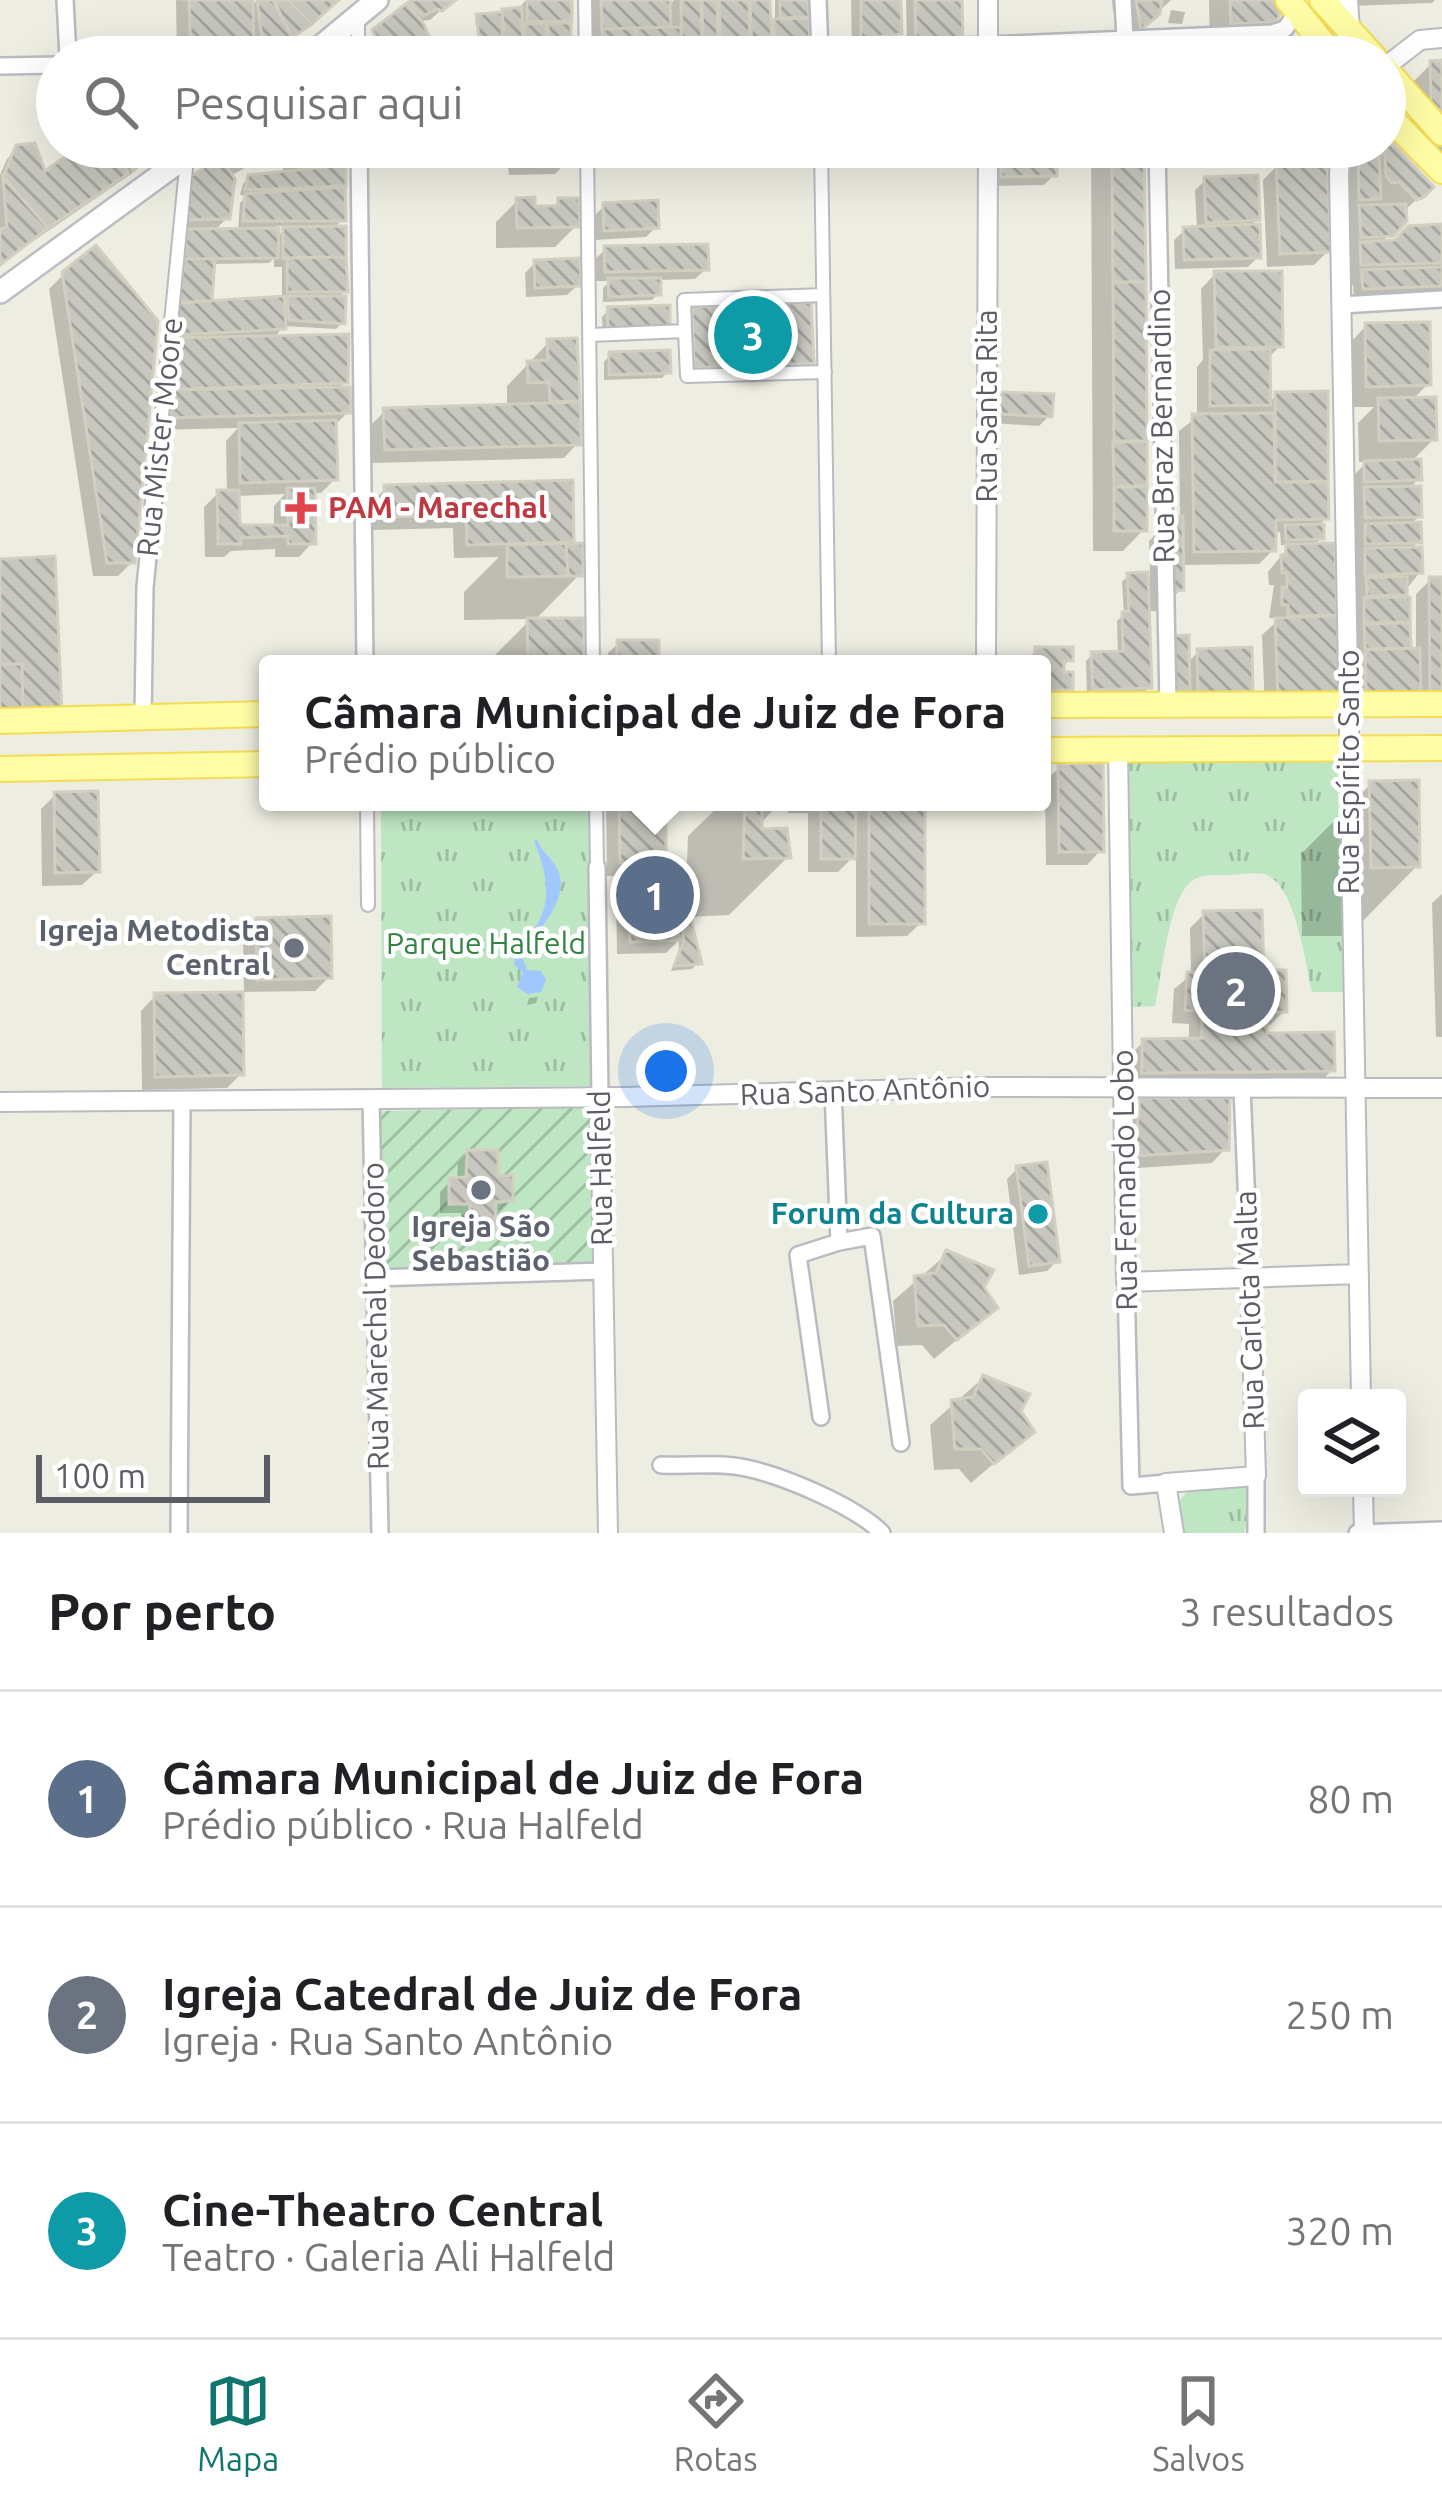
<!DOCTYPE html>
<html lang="pt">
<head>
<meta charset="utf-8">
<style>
  body { margin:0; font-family:Ubuntu,sans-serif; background:#f2f2f2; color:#202124 }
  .controls { position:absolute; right:36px; bottom:36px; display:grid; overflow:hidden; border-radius:12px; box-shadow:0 12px 48px #0002 }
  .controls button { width:108px; height:108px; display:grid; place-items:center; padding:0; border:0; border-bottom:3px solid #e0e0e0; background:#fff; color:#202124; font:60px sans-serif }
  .scale { position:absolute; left:36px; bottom:30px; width:234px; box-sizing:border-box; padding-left:12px; border:6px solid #5a5d63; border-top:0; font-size:33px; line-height:42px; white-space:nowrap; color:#5a5d63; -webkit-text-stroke:9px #fff; paint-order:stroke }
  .you { position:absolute; left:666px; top:1071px; width:42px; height:42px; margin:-30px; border:9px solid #fff; border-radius:50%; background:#1a73e8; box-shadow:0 0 0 18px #1a73e833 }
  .badge { display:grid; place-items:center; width:78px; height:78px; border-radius:50%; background:#0f766e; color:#fff; font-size:39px; font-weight:700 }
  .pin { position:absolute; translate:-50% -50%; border:6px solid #fff; box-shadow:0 3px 12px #0006 }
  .popup { position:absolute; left:259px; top:655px; width:792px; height:156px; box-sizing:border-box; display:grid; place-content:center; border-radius:12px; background:#fff; filter:drop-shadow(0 3px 9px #0005); font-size:39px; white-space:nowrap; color:#757577 }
  .popup b { font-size:45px; color:#202124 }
  .popup::after { content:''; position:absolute; left:50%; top:100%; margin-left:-24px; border:24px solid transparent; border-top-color:#fff }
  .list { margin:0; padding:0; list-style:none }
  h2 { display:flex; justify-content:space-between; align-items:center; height:156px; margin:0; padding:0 48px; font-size:51px }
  h2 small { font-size:39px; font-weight:400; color:#757577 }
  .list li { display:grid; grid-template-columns:78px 1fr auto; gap:36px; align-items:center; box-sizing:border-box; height:216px; padding:0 48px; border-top:3px solid #e0e0e0 }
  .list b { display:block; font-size:45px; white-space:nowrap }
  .list p { margin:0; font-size:39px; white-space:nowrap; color:#757577 }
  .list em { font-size:39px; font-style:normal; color:#757577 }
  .icon { flex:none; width:66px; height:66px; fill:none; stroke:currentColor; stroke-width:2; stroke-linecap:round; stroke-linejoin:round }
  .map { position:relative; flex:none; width:1442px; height:1533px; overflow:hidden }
  .search { position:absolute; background:#fff; box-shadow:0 12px 48px #0002; left:36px; right:36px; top:36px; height:132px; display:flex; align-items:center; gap:30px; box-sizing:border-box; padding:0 42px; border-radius:66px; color:#757577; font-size:45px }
  .sheet { height:804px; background:#fff }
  nav { display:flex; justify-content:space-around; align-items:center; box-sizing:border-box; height:168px; border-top:3px solid #e0e0e0; background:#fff; font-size:33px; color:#757577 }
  nav a { display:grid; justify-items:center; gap:6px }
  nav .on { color:#0f766e }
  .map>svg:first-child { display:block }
  .park { fill:url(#park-tufts) }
  .garden { fill:url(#garden-furrows) }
  .water { fill:#a0c8ff }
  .shadow { fill:#0003; fill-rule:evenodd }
  .building { fill:url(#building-back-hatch); stroke:#d2cfc0; stroke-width:3 }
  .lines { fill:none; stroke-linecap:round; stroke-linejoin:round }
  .pedestrian-casing { stroke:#babbc1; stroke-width:16 }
  .minor-casing { stroke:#babbc1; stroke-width:20 }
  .tertiary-casing { stroke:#babbc1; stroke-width:22 }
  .secondary-casing { stroke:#bbbdc4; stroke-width:26 }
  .primary-casing { stroke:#f3dd55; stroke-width:28 }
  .pedestrian { stroke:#fff; stroke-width:12 }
  .minor { stroke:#fff; stroke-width:15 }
  .tertiary { stroke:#fff; stroke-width:18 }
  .secondary { stroke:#fff; stroke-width:21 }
  .primary { stroke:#fffda5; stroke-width:24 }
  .health-dot { fill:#e0444e; stroke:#fff; stroke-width:4.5 }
  .worship-dot { fill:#6b7280; stroke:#fff; stroke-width:4.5 }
  .culture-dot { fill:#0f9aa8; stroke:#fff; stroke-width:4.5 }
  .labels { text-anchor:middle; stroke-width:9; stroke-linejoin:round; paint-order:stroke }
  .street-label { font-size:30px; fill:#5a5d63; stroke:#fff }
  .health-label { font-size:30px; font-weight:bold; fill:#be3a42; stroke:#fff; text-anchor:start }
  .worship-label { font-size:30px; font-weight:bold; fill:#5b616d; stroke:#fff; text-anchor:end }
  .park-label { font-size:30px; fill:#328241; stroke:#fff }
  .culture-label { font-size:30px; font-weight:bold; fill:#0d838f; stroke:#fff; text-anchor:end }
</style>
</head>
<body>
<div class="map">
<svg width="1442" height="1533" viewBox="0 0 1442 1533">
  <defs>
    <pattern id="park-tufts" width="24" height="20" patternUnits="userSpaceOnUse" patternTransform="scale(3)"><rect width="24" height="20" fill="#bee6c3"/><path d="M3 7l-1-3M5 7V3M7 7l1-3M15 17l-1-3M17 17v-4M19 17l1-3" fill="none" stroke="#9dbea2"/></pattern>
    <pattern id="garden-furrows" width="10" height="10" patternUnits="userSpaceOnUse" patternTransform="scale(3)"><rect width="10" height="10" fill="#bee6c3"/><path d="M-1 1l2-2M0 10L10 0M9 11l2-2" fill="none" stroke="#9dbea2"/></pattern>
    <pattern id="building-back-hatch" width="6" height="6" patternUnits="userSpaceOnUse" patternTransform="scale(3)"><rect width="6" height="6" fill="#c8c7bf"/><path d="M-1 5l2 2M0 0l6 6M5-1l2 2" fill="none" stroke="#a5a59f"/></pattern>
  </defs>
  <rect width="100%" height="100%" fill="#eeede2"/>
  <path class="park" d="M1337,760L1344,992H1312C1305,963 1296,883 1264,874C1254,872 1238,875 1227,875C1210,875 1196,873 1185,888C1167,913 1162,974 1155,1006L1131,1007L1126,762Z
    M381,802H591L592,1086L382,1088Z
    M1246,1484L1250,1510L1244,1533H1179C1170,1478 1203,1488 1246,1484Z"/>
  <path class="garden" d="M596,1107L599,1268L383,1272L380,1111Z"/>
  <path class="water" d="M537,840C542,852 555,861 559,873C569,900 537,934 520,951L527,970L541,971L546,980L541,992L527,994L517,987L523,972L515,966C512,943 526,943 536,926C554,899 545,868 534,841Z"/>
  <path class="shadow" d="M176,0L271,3L336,0L279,47L248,57H177Z
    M416,0H452L430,20L419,21L427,40L413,53L365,56L360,46Z
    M526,0H569V20L563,26L568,46L557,57H483L475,19L518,9Z
    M667,0L668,6L674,0H767L768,29L775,22V0H806V15L801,21L771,28L772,57L598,56L597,38H593V0Z
    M851,0H898L899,33L889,43L852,47Z
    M906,0H959L960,36L950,46L907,49Z
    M1112,0H1171L1120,48L1115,19L1123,11L1113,12Z
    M1209,0H1269L1274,20L1252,42L1210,45Z
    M1342,0H1435L1432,3L1350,6Z
    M1171,10L1185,12L1182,24L1168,23Z
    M444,38H462L463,45L451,57H425Z
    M1442,63V159L1411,123L1409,86L1431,64Z
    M83,147H161L134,172L0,264V175L7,159L17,148L44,176Z
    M236,147H281L260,166L259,160L230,176L227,218L213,232L238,231L240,203L248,195H240L243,184L249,178L283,174V159L295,147H341L343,161L335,169L343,168V219L333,229H343L345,291L337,299L342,323L336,329L285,326L272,339L345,382L337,390L348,412L334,426L335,479L321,493H312L313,542L299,557H275V549L231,551L224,557H205L204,507L218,493H227L226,441L238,428L155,430L156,407L169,394L171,350L177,351L189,234H186L192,228L177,229L221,163ZM316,157L317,171L300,172ZM276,226H288L276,238ZM274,258V267H282V299L209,304L212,264L269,263ZM285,494L274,506V528H237L236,496Z
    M577,147V152L555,174L509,175L508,167L489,168L490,147Z
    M992,147H1054V175L1044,185L992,186Z
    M1091,147H1140L1144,529L1123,551H1093Z
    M1391,147L1430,187L1403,212L1382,244L1442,227V295L1354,298L1353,285L1340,286L1337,170L1359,148Z
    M1278,165L1328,251L1314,265L1267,267L1263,180Z
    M1206,180L1257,219L1249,227L1258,257L1248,267L1175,269L1174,240L1185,230L1197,229L1195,190Z
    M517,201L532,209H551L559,201L577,225L555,247L496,248V222Z
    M604,206L656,227L646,237L595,240L594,216Z
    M606,249L706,269L695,279L658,280V294L652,300L603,302V288L610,281H596L595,259Z
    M535,263L578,285L567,295L526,297L525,273Z
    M64,274L132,562L118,576H93L49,289Z
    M1215,274L1280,346L1267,359L1268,404L1276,395L1325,394L1326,518L1317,527L1321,538L1313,547H1333L1336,694L1265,710L1262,635L1275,623V618H1269L1274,585H1269L1268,572L1290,545H1281L1280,532L1273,533V550L1259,564L1181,565V589L1160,611H1146L1149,687L1143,693L1087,695L1086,661L1092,655L1118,654L1117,621L1124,614L1122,582L1128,576L1150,575L1149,541L1171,519H1180L1179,431L1197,417V367L1203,360L1201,289Z
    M667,308L603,334L602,317L609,310Z
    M693,310L811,362L796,376L681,381L679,324Z
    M1366,326L1428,384L1412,400L1434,439L1410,463L1419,479L1408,489L1419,516L1409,526L1419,541L1410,550L1420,572L1398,600H1407L1408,647L1403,652H1416V594L1430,580H1442V714L1353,713L1344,512L1354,502H1344L1343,486L1367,462H1359L1358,423L1374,407H1346L1345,348Z
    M549,342L577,400L571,405L578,443L564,458L372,463L371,425L385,411L507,407V386Z
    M610,355L668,372L662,378L604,380V362Z
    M1001,395L1049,416L1039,426L991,423V405Z
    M386,488L571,541L566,547L580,574L534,621L581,664H486L531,619L464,620V592L499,557L454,558L453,528L372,530L371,503Z
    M619,643L656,664H608V653Z
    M1168,645L1186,664L1198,652L1250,690L1240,700L1182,699L1171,694Z
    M1037,650L1070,660L1061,668L1070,689L1048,711H1042V664H1022Z
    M1060,767L1101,850L1087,865H1046L1045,781Z
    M1371,784L1417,866L1348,936H1302L1301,854Z
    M55,795L97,871L82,885L42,886L41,809Z
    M606,802H663V861L645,880L679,917L685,915L688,836L723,802H781L759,825V832L788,857L729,915L688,917L698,963L692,969L671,971L679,949V940L666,953L617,954L616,895L635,876H607Z
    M787,802H922V922L907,936L856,937V854L838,872H808V813H788Z
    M1442,894V1037H1436L1432,903Z
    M1204,914L1261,974L1284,1011L1270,1025L1264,1026L1265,1036L1332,1070L1318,1084L1129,1086V1056L1143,1042L1189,1041V1024L1172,1023L1174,989L1191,975L1190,928Z
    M257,921L329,977L315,991L244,992L243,935Z
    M155,996L241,1074L227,1088L142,1090L141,1011Z
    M538,997L536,1003L527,1005L529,998Z
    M1141,1101L1226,1148L1212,1163L1122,1169L1126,1115Z
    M468,1153L495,1179L510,1200L499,1210L492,1211V1229L482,1239H460L461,1213H440V1192L450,1181H457L458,1164Z
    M1017,1169L1057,1261L1047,1271L1019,1275L1007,1179Z
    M947,1254L995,1308L934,1359L922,1345L897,1346L893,1301Z
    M983,1378L1031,1432L971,1483L959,1469L934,1470L930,1425Z"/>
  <path class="building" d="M189,0H253L254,55L191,57Z
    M257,0H273L292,38L263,45Z
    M274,0H288L312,24L292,38Z
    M288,0H339L312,24Z
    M411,0H456L442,11L437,9L423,16L409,2Z
    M527,0H572V21L527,22Z
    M601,0H670L671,27L602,29Z
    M681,0H701L702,53H682Z
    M702,0H717L718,53H703Z
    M719,0H749L750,52H721Z
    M750,0H770L772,51L752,52Z
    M780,0H809V17L780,18Z
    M861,0H901L902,34L861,39Z
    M915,0H962L963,37L916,40Z
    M1136,0H1162L1160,14L1141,30Z
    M1230,0H1272L1280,12L1277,22L1231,24Z
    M407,3L422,21L431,40L379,43L372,30Z
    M522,7L523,51H505L502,9Z
    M502,12V45L480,46L476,14Z
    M809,18L810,45L775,51L774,19Z
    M546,23L547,47L524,48V24Z
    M548,23H571V47H548Z
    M681,27V52L637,54L636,28Z
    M635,28L636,54L603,50L602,29Z
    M1442,60V113L1431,101L1430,61Z
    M35,143L45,171L78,147H118L128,174L48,228L3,177L16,145Z
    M1385,144H1393L1434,187L1424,197L1417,200L1399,182L1392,183L1386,176L1385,154H1379L1381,199L1359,200L1358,147Z
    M122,147H157L160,151L133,170Z
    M321,147H344L346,162L322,164Z
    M1001,147H1057V155H1001Z
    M1112,147H1144L1146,282H1113Z
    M1057,155V176L1001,177V156Z
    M220,156L235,179L230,219L186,220L190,177Z
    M1327,160L1331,252L1280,254L1276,162Z
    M346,165V186L245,190L248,175Z
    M1258,175L1260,220L1206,223L1204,177Z
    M3,177L48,228L0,265V229L7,227Z
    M345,187L346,221H243L245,194Z
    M535,197V206H558V198H579L580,227L517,228L516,198Z
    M658,200L659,228L604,231L603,203Z
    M1406,204L1407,221L1394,236L1361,238L1359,205Z
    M1260,224L1261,258L1184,260L1183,227Z
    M1442,224V263L1361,265L1360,242L1395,240L1408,226Z
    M346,226V257L283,258V227Z
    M279,228L278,258L184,259L187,229Z
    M708,244L709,270L605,272L604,246Z
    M96,245L158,321L135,563H107L62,272Z
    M346,257L348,292H287V258Z
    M580,258L581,286L535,288L534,260Z
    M184,259H215L212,301L179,303Z
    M1442,267V286L1363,289L1361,270Z
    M1214,271H1282L1283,347H1216Z
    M608,278H661V295L609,297Z
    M1113,282H1146L1147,441H1114Z
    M284,296L286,329L176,335L179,303Z
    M287,296H346L345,324L289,320Z
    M811,302L814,363L694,368L692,307Z
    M670,305V327L608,329L607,307Z
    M1430,322L1431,385L1366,387L1365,323Z
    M349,334L348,383L166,390L171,338Z
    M577,338L580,401L550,402L549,382L528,383L527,361L548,360L547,339Z
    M1270,349L1271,405L1210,406V350Z
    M670,350L671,373L609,375V352Z
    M350,387L351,413L168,418L169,390Z
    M1328,391V481L1276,482L1275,392Z
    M1000,392L1054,394L1052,417L1000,414Z
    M1436,397L1437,440L1379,441L1378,398Z
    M580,402L581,445L385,450L383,408Z
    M1274,413L1275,482H1328L1329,519L1276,520V551L1194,552L1192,414Z
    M336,420L338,480L240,483L239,423Z
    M1113,442H1147V486H1114Z
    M1421,459L1422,480L1364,482V461Z
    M573,480L574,542L467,545L466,515L385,517L384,485Z
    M1421,486L1422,517L1365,518L1364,487Z
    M1114,487H1147V531H1114Z
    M287,488H315L316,544H288V536L241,538V544H218L217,490H239L240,525H288Z
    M1170,516H1183L1184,590L1172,591Z
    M1421,522L1422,543L1365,544V524Z
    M1324,524V539L1286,540L1285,525Z
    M583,543V576L507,577V545Z
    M583,543V576H568L566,544Z
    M1335,543L1337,615L1288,616V605H1282V587H1287V573H1282L1281,555H1286V544Z
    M1422,547L1423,573L1365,575V548Z
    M55,556L62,713L23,714L22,664H0V559Z
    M1148,572L1152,688L1093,690L1091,652L1123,651L1122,612L1129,611L1127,573Z
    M1407,576V595L1367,596L1366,578Z
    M1429,577H1442V701H1430Z
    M1410,597V622L1364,623V598Z
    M1337,616L1339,695L1278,697L1275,618Z
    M527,618H584V664H528Z
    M1410,623L1411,648L1365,649L1364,624Z
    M1189,635L1190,693L1188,694L1178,691L1174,683L1173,636Z
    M617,640H659V664H617Z
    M1035,647H1073V661H1064V672H1073V690H1042L1045,662H1035Z
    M1252,647L1253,691L1198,693L1197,649Z
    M1420,648L1421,699L1366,700L1365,650Z
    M0,664H22L23,714L0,715Z
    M1103,763L1104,852H1059L1058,764Z
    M1419,780L1420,867L1371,868L1369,781Z
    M98,791L100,872L55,873L54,792Z
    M619,802H666V863H620Z
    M745,802H784L762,803V829L787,828L791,858L743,859Z
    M821,802H856L855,859H821Z
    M869,802H925V924H869Z
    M681,876L683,940L630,942L629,877Z
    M1262,910L1264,970H1286L1287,1012L1267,1013V1033L1334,1032L1335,1071L1142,1073V1039L1202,1038V1011L1185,1010L1187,972H1205L1203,911Z
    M689,911L702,964L674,966L684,941L682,913Z
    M331,916L332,978L257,980L256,918Z
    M243,992L244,1075L155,1077L154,993Z
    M1140,1098H1230L1229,1150L1134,1156Z
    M467,1150H498V1176L513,1175V1201L496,1202L495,1230H469L470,1204H449V1178L466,1177Z
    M1047,1162L1060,1262L1029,1266L1016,1166Z
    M946,1250L994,1270L984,1287L998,1308L957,1340L944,1325L918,1326L914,1276L936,1273Z
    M983,1375L1030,1394L1021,1411L1035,1432L994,1464L981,1449H955L951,1400L973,1397Z"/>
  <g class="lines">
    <g class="pedestrian-casing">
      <path id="pedestrian" d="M585,0L586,57
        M358,57V16
        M587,147L593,664
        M821,147L829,664
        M685,331L684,300L823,295
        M590,335L685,331L687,376L825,372
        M155,487L187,158
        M367,802L368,905
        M596,802L597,867"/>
    </g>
    <g class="minor-casing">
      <path id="minor" d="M65,0L68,57
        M818,0L820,52
        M1123,0L1125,39
        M517,57L820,52L1272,33L1285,29L1297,12
        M0,66L57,65
        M359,147L365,664
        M1157,147L1168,705
        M1342,305L1442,299
        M143,717L145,587L155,487
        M597,867L600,1097
        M1242,1088L1250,1276
        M833,1091L839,1242L872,1236L901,1443
        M371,1099L380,1533
        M374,1278L603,1271
        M1126,1282L1131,1486L1166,1483
        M821,1417L798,1255L839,1242
        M661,1465C688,1466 720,1462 746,1468C784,1476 855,1506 882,1533
        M1256,1476V1533
        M179,1533L182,1101
        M1357,1533L1442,1530"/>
    </g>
    <g class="tertiary-casing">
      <path id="tertiary" d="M1348,0L1350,30
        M988,57V0
        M1385,67L1420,40L1442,38
        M1341,147L1339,174L1361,1398
        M986,664L988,147
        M1118,750L1126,1282L1359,1274
        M600,1097L608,1533
        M0,1102L625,1097L986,1087L1442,1088
        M1363,1488L1364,1533
        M1174,1533L1166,1483L1256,1476L1250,1276"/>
    </g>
    <g class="secondary-casing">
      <path id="secondary" d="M308,57L377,0
        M0,292L199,147"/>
    </g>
    <g class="primary-casing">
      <path id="primary" d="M1288,0L1334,57
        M1322,0L1374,57
        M1385,69L1442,133
        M1385,113L1442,171
        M1042,705L1442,704
        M0,721L268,714
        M1042,750L1442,748
        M0,769L268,764"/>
    </g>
    <use href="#pedestrian" class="pedestrian"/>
    <use href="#minor" class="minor"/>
    <use href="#tertiary" class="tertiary"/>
    <use href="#secondary" class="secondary"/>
    <use href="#primary" class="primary"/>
  </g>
  <path class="health-dot" d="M295 490h12v12h12v12h-12v12h-12v-12h-12v-12h12z"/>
  <g class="worship-dot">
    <circle cx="294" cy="948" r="12"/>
    <circle cx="481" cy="1190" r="12"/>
  </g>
  <circle class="culture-dot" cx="1038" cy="1214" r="12"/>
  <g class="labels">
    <g class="street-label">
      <text transform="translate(987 406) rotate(-90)" y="10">Rua Santa Rita</text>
      <text transform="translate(1162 426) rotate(-91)" y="10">Rua Braz Bernardino</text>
      <text transform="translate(160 437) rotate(-84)" y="10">Rua Mister Moore</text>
      <text transform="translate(1349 772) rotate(-90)" y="10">Rua Espírito Santo</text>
      <text transform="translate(865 1091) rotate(-2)" y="10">Rua Santo Antônio</text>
      <text transform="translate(601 1168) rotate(-91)" y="10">Rua Halfeld</text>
      <text transform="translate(1125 1180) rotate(-91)" y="10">Rua Fernando Lobo</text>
      <text transform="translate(1250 1310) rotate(-92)" y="10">Rua Carlota Malta</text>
      <text transform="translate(376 1316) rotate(-91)" y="10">Rua Marechal Deodoro</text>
    </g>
    <g class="health-label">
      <text x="328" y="518">PAM - Marechal</text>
    </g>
    <g class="worship-label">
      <text x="270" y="941">Igreja Metodista<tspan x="270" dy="34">Central</tspan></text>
      <text x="481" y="1237" text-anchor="middle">Igreja São<tspan x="481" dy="34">Sebastião</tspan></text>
    </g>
    <g class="park-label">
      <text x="486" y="954">Parque Halfeld</text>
    </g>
    <g class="culture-label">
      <text x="1014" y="1224">Forum da Cultura</text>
    </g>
  </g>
</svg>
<div class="controls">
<button><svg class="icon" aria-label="layers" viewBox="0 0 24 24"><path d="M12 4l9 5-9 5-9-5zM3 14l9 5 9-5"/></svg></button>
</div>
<div class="scale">100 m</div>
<div class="you"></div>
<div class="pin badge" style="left:655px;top:895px;background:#5c6f8a">1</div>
<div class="popup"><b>Câmara Municipal de Juiz de Fora</b>Prédio público</div>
<div class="pin badge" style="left:1236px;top:991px;background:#6b7280">2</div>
<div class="pin badge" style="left:753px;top:335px;background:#0f9aa8">3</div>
<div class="search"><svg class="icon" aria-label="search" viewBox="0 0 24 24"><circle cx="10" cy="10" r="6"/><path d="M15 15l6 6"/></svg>Pesquisar aqui</div>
</div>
<section class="sheet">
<h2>Por perto<small>3 resultados</small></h2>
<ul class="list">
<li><span class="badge" style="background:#5c6f8a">1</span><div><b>Câmara Municipal de Juiz de Fora</b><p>Prédio público · Rua Halfeld</p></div><em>80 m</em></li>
<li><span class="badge" style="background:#6b7280">2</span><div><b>Igreja Catedral de Juiz de Fora</b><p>Igreja · Rua Santo Antônio</p></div><em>250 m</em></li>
<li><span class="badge" style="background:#0f9aa8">3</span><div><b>Cine-Theatro Central</b><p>Teatro · Galeria Ali Halfeld</p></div><em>320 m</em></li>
</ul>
</section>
<nav>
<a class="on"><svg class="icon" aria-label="map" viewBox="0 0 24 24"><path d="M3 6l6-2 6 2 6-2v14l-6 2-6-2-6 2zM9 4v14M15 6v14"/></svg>Mapa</a>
<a><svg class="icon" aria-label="directions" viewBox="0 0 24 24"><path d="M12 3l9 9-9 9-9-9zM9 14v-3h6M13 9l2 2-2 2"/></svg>Rotas</a>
<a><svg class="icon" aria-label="saved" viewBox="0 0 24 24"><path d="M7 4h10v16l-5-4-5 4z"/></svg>Salvos</a>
</nav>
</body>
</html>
